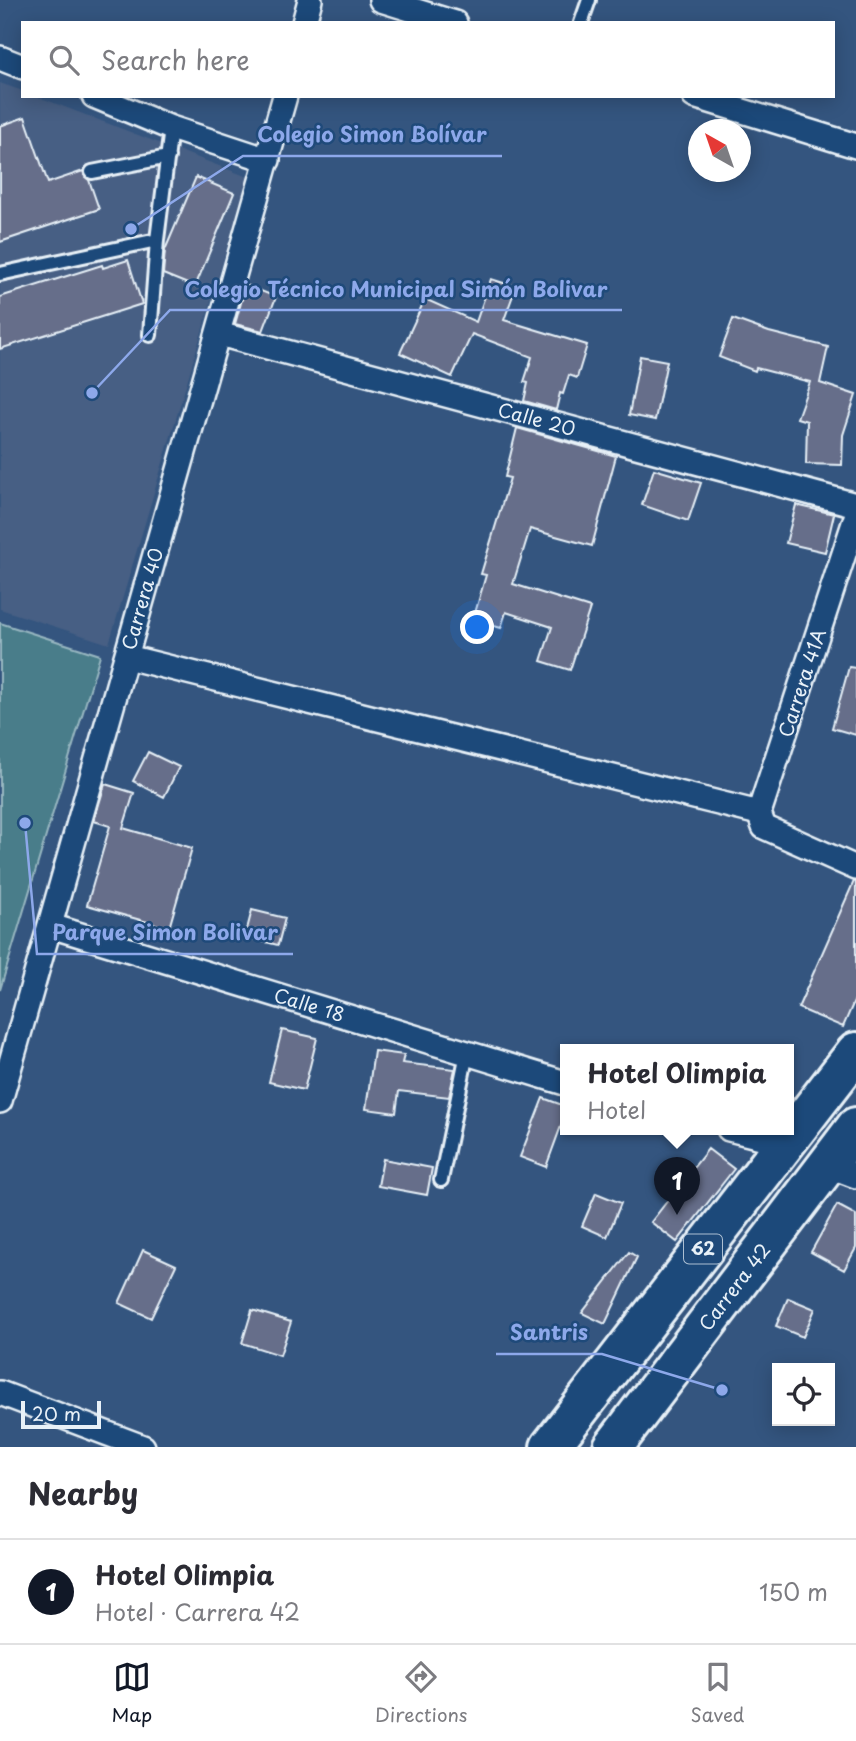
<!DOCTYPE html>
<html lang="en">
<head>
<meta charset="utf-8">
<style>
  body { margin:0; font-family:"Playpen Sans",sans-serif; background:#f7f7f7; color:#2b2b33 }
  .controls { position:absolute; right:21px; bottom:21px; display:grid; overflow:hidden; border-radius:0px; box-shadow:0 4px 18px #0003 }
  .controls button { width:63px; height:63px; display:grid; place-items:center; padding:0; border:0; border-bottom:2px solid #e1e1e2; background:#fff; color:#2b2b33; font:35px sans-serif }
  .compass { position:absolute; left:688px; top:119px; width:63px; height:63px; border-radius:50%; background:#fff; box-shadow:0 4px 18px #0003; rotate:320deg }
  .scale { position:absolute; left:21px; bottom:18px; width:80px; box-sizing:border-box; padding-left:7px; border:4px solid #e8f1f8; border-top:0; font-size:19px; line-height:24px; white-space:nowrap; color:#e8f1f8; -webkit-text-stroke:5px #1f4a7a; paint-order:stroke }
  .you { position:absolute; left:478px; top:628px; width:24px; height:24px; margin:-18px; border:5px solid #fff; border-radius:50%; background:#1a73e8; box-shadow:0 0 0 10px #1a73e833 }
  .badge { display:grid; place-items:center; width:46px; height:46px; border-radius:50%; background:#111827; color:#fff; font-size:23px; font-weight:700 }
  .pin { position:absolute; translate:-50% -58px; filter:drop-shadow(0 2px 4px #0008) }
  .pin::after { content:''; position:absolute; top:37px; width:24px; height:21px; background:inherit; clip-path:polygon(0 0,100% 0,50% 100%) }
  .popup { position:absolute; left:560px; top:1044px; width:234px; height:91px; box-sizing:border-box; display:grid; place-content:center; border-radius:0px; background:#fff; filter:drop-shadow(0 2px 5px #0005); font-size:23px; white-space:nowrap; color:#7c7c81 }
  .popup b { font-size:26px; color:#2b2b33 }
  .popup::after { content:''; position:absolute; left:50%; top:100%; margin-left:-14px; border:14px solid transparent; border-top-color:#fff }
  .list { margin:0; padding:0; list-style:none }
  h2 { display:flex; justify-content:space-between; align-items:center; height:91px; margin:0; padding:0 28px; font-size:30px }
  h2 small { font-size:23px; font-weight:400; color:#7c7c81 }
  .list li { display:grid; grid-template-columns:46px 1fr auto; gap:21px; align-items:center; box-sizing:border-box; height:105px; padding:0 28px; border-top:2px solid #e1e1e2 }
  .list b { display:block; font-size:26px; white-space:nowrap }
  .list p { margin:0; font-size:23px; white-space:nowrap; color:#7c7c81 }
  .list em { font-size:23px; font-style:normal; color:#7c7c81 }
  .icon { flex:none; width:38px; height:38px; fill:none; stroke:currentColor; stroke-width:2; stroke-linecap:round; stroke-linejoin:round }
  .map { position:relative; flex:none; width:856px; height:1447px; overflow:hidden }
  .search { position:absolute; background:#fff; box-shadow:0 4px 18px #0003; left:21px; right:21px; top:21px; height:77px; display:flex; align-items:center; gap:18px; box-sizing:border-box; padding:0 24px; border-radius:0px; color:#7c7c81; font-size:26px }
  .sheet { height:196px; background:#fff }
  nav { display:flex; justify-content:space-around; align-items:center; box-sizing:border-box; height:98px; border-top:2px solid #e1e1e2; background:#fff; font-size:19px; color:#7c7c81 }
  nav a { display:grid; justify-items:center; gap:4px }
  nav .on { color:#111827 }
  .map>svg:first-child { display:block }
  .built { fill:#465f84 }
  .green { fill:#487d8a; stroke:#98b7c1; stroke-width:2 }
  .building { fill:#666e8a; stroke:#e8f1f8; stroke-width:2 }
  .lines { fill:none; stroke-linecap:round; stroke-linejoin:round }
  .service-casing { stroke:#e8f1f8; stroke-width:18 }
  .minor-casing { stroke:#e8f1f8; stroke-width:28 }
  .trunk-casing { stroke:#e8f1f8; stroke-width:44 }
  .service { stroke:#1f4a7a; stroke-width:12 }
  .minor { stroke:#1f4a7a; stroke-width:23 }
  .trunk { stroke:#1f4a7a; stroke-width:38 }
  .labels { text-anchor:middle; stroke-width:5; stroke-linejoin:round; paint-order:stroke }
  .shield { fill:#1f4a7a; stroke:#acbfd2; stroke-width:2 }
  .shield-label { font-size:18px; font-weight:bold; fill:#e8f1f8 }
  .street-label { font-size:19px; fill:#e8f1f8; stroke:#1f4a7a }
  .leader { fill:none; stroke:#8da8ea; stroke-width:2.5 }
  .callout-dot { fill:#8da8ea; stroke:#1f4a7a; stroke-width:2.5 }
  .callout-label { font-size:21px; text-anchor:middle; font-weight:bold; fill:#8da8ea; stroke:#1f4a7a; stroke-width:5; stroke-linejoin:round; paint-order:stroke }
</style>
</head>
<body>
<div class="map">
<svg width="856" height="1447" viewBox="0 0 856 1447">
  <rect width="100%" height="100%" fill="#34557f"/>
  <filter id="ink" filterUnits="userSpaceOnUse"><feTurbulence type="fractalNoise" baseFrequency=".0143" numOctaves="2"/><feDisplacementMap in="SourceGraphic" scale="14" xChannelSelector="R" yChannelSelector="G"/><feConvolveMatrix kernelMatrix="1 2 1 2 8 2 1 2 1" color-interpolation-filters="sRGB"/></filter>
  <g filter="url(#ink)">
    <path class="built" d="M0,83L23,91V96H36L248,177L109,644L0,609Z"/>
    <path class="green" d="M0,623L100,655L0,990Z"/>
    <path class="building" d="M25,117L48,183L83,171L85,177L89,180L99,209L0,242V126Z
      M196,177L234,193L195,287L163,274L165,250Z
      M128,260L142,304L0,349V297L102,265L103,268Z
      M491,279L516,287L504,320L587,345L577,378L569,375L563,394L560,393L556,410L524,401L528,383L524,382L532,357L472,334L452,377L400,353L425,299L476,322Z
      M246,285L276,297L263,331L235,324Z
      M733,319L769,332L828,347L820,383L856,395L843,435L842,465L806,464L807,421L797,418L810,382L756,368L755,371L719,357Z
      M640,356L667,361L655,420L629,415Z
      M517,428L616,456L592,546L530,529L513,584L590,608L570,670L541,661L552,627L506,612L501,628L473,620L486,575L481,574L510,478L505,477Z
      M654,469L701,483L688,521L642,505Z
      M796,505L834,514L825,552L786,543Z
      M849,667L856,668V735L832,728Z
      M148,752L179,767L164,797L133,781Z
      M105,784L134,793L123,828L192,848L169,928L87,905L110,826L94,821Z
      M854,881L856,882V997L843,1027L798,1008Z
      M252,910L285,918L278,945L245,937Z
      M282,1030L317,1038L304,1090L269,1082Z
      M374,1051L404,1055L402,1063L455,1069L449,1097L399,1091L396,1113L366,1109Z
      M543,1098L565,1106V1115L546,1167L520,1157Z
      M708,1149L734,1169L677,1242L651,1222Z
      M383,1159L432,1168L427,1195L378,1186Z
      M596,1193L621,1203L607,1237L582,1226Z
      M837,1205L856,1215V1248L844,1270L811,1252Z
      M143,1250L176,1265L151,1318L119,1303Z
      M629,1252L637,1257L605,1324L582,1313Z
      M788,1298L815,1309L803,1337L776,1326Z
      M252,1310L291,1322L280,1355L242,1343Z"/>
    <g class="lines">
      <g class="service-casing">
        <path id="service" d="M581,23L589,0
          M92,172L168,157
          M0,274L157,240
          M150,335L157,240L171,128
          M441,1180L467,1053"/>
      </g>
      <g class="minor-casing">
        <g id="minor">
          <path d="M381,0L455,23"/>
          <path d="M304,23L310,0"/>
          <path d="M0,58L23,67"/>
          <path d="M94,96L171,128L268,160"/>
          <path d="M694,96L856,146"/>
          <path id="s1" d="M219,334L856,505"/>
          <path d="M856,517L759,813L764,827L856,868"/>
          <path d="M127,657L759,813"/>
          <path id="s2" d="M51,926L565,1083"/>
          <path id="s3" d="M0,1101L285,96"/>
          <path d="M729,1129L785,1143"/>
          <path d="M827,1165L856,1176"/>
          <path d="M0,1393L143,1447"/>
        </g>
      </g>
      <g class="trunk-casing">
        <g id="trunk">
          <path d="M550,1447L856,1052"/>
          <path id="s4" d="M613,1447L856,1127"/>
        </g>
      </g>
      <use href="#service" class="service"/>
      <use href="#minor" class="minor"/>
      <use href="#trunk" class="trunk"/>
    </g>
  </g>
  <g class="labels">
    <rect class="shield" x="684" y="1234.5" width="38" height="29" rx="5"/>
    <g class="shield-label">
      <text x="703" y="1255">62</text>
    </g>
    <g class="street-label">
      <text dy="7" stroke="none"><textPath href="#s1" startOffset="329">Calle 20</textPath></text>
      <text dy="7" stroke="none"><textPath href="#s3" startOffset="522">Carrera 40</textPath></text>
      <text transform="translate(802 683) rotate(-72)" y="7">Carrera 41A</text>
      <text dy="7" stroke="none"><textPath href="#s2" startOffset="270">Calle 18</textPath></text>
      <text dy="7" stroke="none"><textPath href="#s4" startOffset="201">Carrera 42</textPath></text>
    </g>
  </g>
  <path class="leader" d="M131 229L243 156H502M92 393L170 310H622M25 823L37 954H293M722 1390L602 1354H496"/>
  <g class="callout-dot">
    <circle cx="131" cy="229" r="7"/>
    <circle cx="92" cy="393" r="7"/>
    <circle cx="25" cy="823" r="7"/>
    <circle cx="722" cy="1390" r="7"/>
  </g>
  <g class="callout-label">
    <text x="372" y="142">Colegio Simon Bolívar</text>
    <text x="396" y="297">Colegio Técnico Municipal Simón Bolivar</text>
    <text x="165" y="940">Parque Simon Bolivar</text>
    <text x="549" y="1340">Santris</text>
  </g>
</svg>
<div class="controls">
<button><svg class="icon" aria-label="locate" viewBox="0 0 24 24"><circle cx="12" cy="12" r="6"/><path d="M12 2v4M12 18v4M2 12h4M18 12h4"/></svg></button>
</div>
<svg class="compass" viewBox="-18 -18 36 36"><path d="M0-13l5 13h-10z" fill="#e53935"/><path d="M0 13l5-13h-10z" fill="#7c7c81"/></svg>
<div class="scale">20 m</div>
<div class="you"></div>
<div class="pin badge" style="left:677px;top:1215px">1</div>
<div class="popup"><b>Hotel Olimpia</b>Hotel</div>
<div class="search"><svg class="icon" aria-label="search" viewBox="0 0 24 24"><circle cx="10" cy="10" r="6"/><path d="M15 15l6 6"/></svg>Search here</div>
</div>
<section class="sheet">
<h2>Nearby<small></small></h2>
<ul class="list">
<li><span class="badge">1</span><div><b>Hotel Olimpia</b><p>Hotel · Carrera 42</p></div><em>150 m</em></li>
</ul>
</section>
<nav>
<a class="on"><svg class="icon" aria-label="map" viewBox="0 0 24 24"><path d="M3 6l6-2 6 2 6-2v14l-6 2-6-2-6 2zM9 4v14M15 6v14"/></svg>Map</a>
<a><svg class="icon" aria-label="directions" viewBox="0 0 24 24"><path d="M12 3l9 9-9 9-9-9zM9 14v-3h6M13 9l2 2-2 2"/></svg>Directions</a>
<a><svg class="icon" aria-label="saved" viewBox="0 0 24 24"><path d="M7 4h10v16l-5-4-5 4z"/></svg>Saved</a>
</nav>
</body>
</html>
